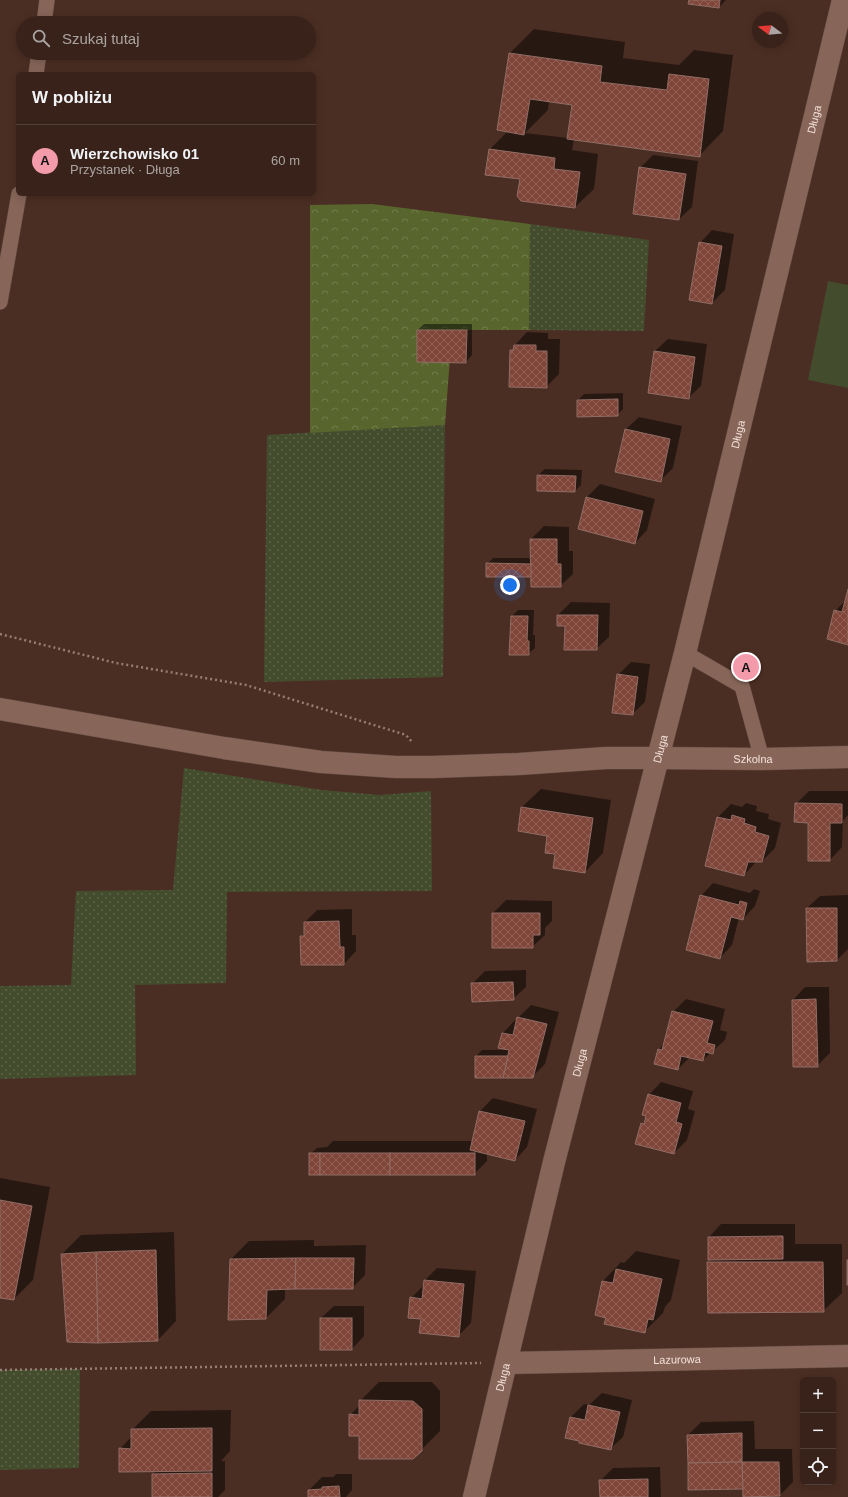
<!DOCTYPE html>
<html lang="pl">
<meta charset="utf-8">
<style>
body{margin:0;font-family:Helvetica,sans-serif;background:#3f2a23;color:#f1f3f6}
.controls{position:absolute;right:12px;bottom:12px;display:grid;overflow:hidden;border-radius:6px;box-shadow:0 2px 10px #0003}
.controls button{width:36px;height:36px;display:grid;place-items:center;padding:0;border:0;border-bottom:1px solid #523f39;background:#38221a;color:#f1f3f6;font:20px sans-serif}
.compass{position:absolute;left:752px;top:12px;width:36px;height:36px;border-radius:50%;background:#38221a;box-shadow:0 2px 10px #0003;rotate:286deg}
.you{position:absolute;left:510px;top:585px;width:14px;height:14px;margin:-10px;border:3px solid #fff;border-radius:50%;background:#1a73e8;box-shadow:0 0 0 6px #1a73e833}
.badge{display:grid;place-items:center;width:26px;height:26px;border-radius:50%;background:#f39aab;color:#111;font-size:13px;font-weight:700}
.pin{position:absolute;translate:-50% -50%;border:2px solid #fff;box-shadow:0 1px 4px #0006}
.list{margin:0;padding:0;list-style:none}
h2{display:flex;justify-content:space-between;align-items:center;height:52px;margin:0;padding:0 16px;font-size:17px}
h2 small{font-size:13px;font-weight:400;color:#aba4a2}
.list li{display:grid;grid-template-columns:26px 1fr auto;gap:12px;align-items:center;box-sizing:border-box;height:72px;padding:0 16px;border-top:1px solid #523f39}
.list b{display:block;font-size:15px;white-space:nowrap}
.list p{margin:0;font-size:13px;white-space:nowrap;color:#aba4a2}
.list em{font-size:13px;font-style:normal;color:#aba4a2}
.icon{flex:none;width:22px;height:22px;fill:none;stroke:currentColor;stroke-width:2;stroke-linecap:round;stroke-linejoin:round}
.map{position:relative;flex:none;width:848px;height:1497px;overflow:hidden}
.search{position:absolute;background:#38221a;box-shadow:0 2px 10px #0003;left:16px;top:16px;width:300px;height:44px;display:flex;align-items:center;gap:10px;box-sizing:border-box;padding:0 14px;border-radius:22px;color:#aba4a2;font-size:15px}
.panel{position:absolute;background:#38221a;box-shadow:0 2px 10px #0003;left:16px;top:72px;width:300px;height:124px;border-radius:6px}
.map>svg:first-child{display:block}
.grass{fill:url(#grass-dots)}
.forest{fill:url(#forest-crowns)}
.garden{fill:#434c2c}
.shadow{fill:#0007;fill-rule:evenodd}
.building{fill:url(#building-cross-hatch);stroke:#906d65}
.lines{fill:none;stroke-linecap:round;stroke-linejoin:round}
.service-casing{stroke:#634a41;stroke-width:16}
.minor-casing{stroke:#634a41;stroke-width:23}
.tertiary-casing{stroke:#634a41;stroke-width:23}
.path{stroke:#967e75;stroke-width:2.5;stroke-dasharray:2 3;stroke-linecap:butt}
.service{stroke:#876659;stroke-width:15}
.minor{stroke:#876659;stroke-width:22}
.tertiary{stroke:#876659;stroke-width:22}
.labels{text-anchor:middle;dominant-baseline:central;stroke-width:3;stroke-linejoin:round;paint-order:stroke}
.street-label{font-size:11px;fill:#f4e1da;stroke:#402419}
</style>
<div class="map">
<svg width="848" height="1497" viewBox="0 0 848 1497">
<defs>
<pattern id="grass-dots" width="8" height="8" patternUnits="userSpaceOnUse"><rect width="8" height="8" fill="#434c2c"/><path d="M2 2h.1M6 6h.1" fill="none" stroke="#5f664a" stroke-width="1.8" stroke-linecap="round"/></pattern>
<pattern id="forest-crowns" width="20" height="18" patternUnits="userSpaceOnUse"><rect width="20" height="18" fill="#58662d"/><path d="M2 6a3 3 0 1 1 6 0M12 15a3 3 0 1 1 6 0" fill="none" stroke="#717c4b"/></pattern>
<pattern id="building-cross-hatch" width="8" height="8" patternUnits="userSpaceOnUse"><rect width="8" height="8" fill="#804539"/><path d="M0 0l8 8M0 8l8-8" fill="none" stroke="#936055"/></pattern>
</defs>
<rect width="100%" height="100%" fill="#4b2e23"/>
<g class="grass">
<path d="M530 224 649 240 644 331 529 330Z"/>
<path d="M445 425 443 677 264 682 267 435Z"/>
<path d="M184 768 322 790 380 795 431 791 432 891 227 892 226 983 135 985 136 1075 0 1079V986L71 985 76 891 173 890Z"/>
<path d="M80 1369 79 1468 0 1470V1370Z"/>
</g>
<path class="forest" d="M372 204 530 224 529 330H452L445 425 310 433V205Z"/>
<path class="garden" d="M828 281 848 285V388L808 380Z"/>
<g class="shadow">
<path d="M690 0H726L719 7Z"/>
<path d="M534 29 625 42 623 58 679 65 694 50 733 55 723 131 699 156 574 139 572 150 598 154 594 189 575 207 521 179 490 149 508 131 510 53ZM549 100 573 104 568 138 525 133 548 110Z"/>
<path d="M653 155 698 161 692 207 679 219 634 213 640 168Z"/>
<path d="M712 230 734 234 725 290 712 303 700 243Z"/>
<path d="M424 324H472V355L466 362 418 330Z"/>
<path d="M527 332 548 333V339H560L559 374 546 387 511 351 515 348V345Z"/>
<path d="M668 339 707 344 701 386 688 398 655 351Z"/>
<path d="M623 393V409L617 415 578 400 584 394Z"/>
<path d="M639 417 682 426 673 468 660 481 626 429Z"/>
<path d="M545 469 582 470 581 485 575 491 538 475Z"/>
<path d="M600 484 655 499 647 530 635 543 580 529 587 497Z"/>
<path d="M544 526 569 527V551H573V574L560 586 532 576 487 564 493 558H531V539Z"/>
<path d="M848 593V644L835 611 847 599Z"/>
<path d="M571 602 610 603 609 637 596 649 566 625H558V615Z"/>
<path d="M518 610H534L533 635H535V648L528 654 512 616Z"/>
<path d="M631 662 650 664 645 702 632 714 618 675Z"/>
<path d="M541 789 611 800 603 853 585 872 556 853 548 835 522 807Z"/>
<path d="M809 791H848V815L843 821 842 847 830 860 809 822 796 804Z"/>
<path d="M746 803 757 806 756 811 769 814 768 819 781 823 775 848 762 861H757L744 875 706 865 718 817 731 804 742 807Z"/>
<path d="M713 883 750 893 754 889 760 891 755 906 743 919 739 918 732 945 720 958 701 896Z"/>
<path d="M848 895V949L837 960 807 908 820 896Z"/>
<path d="M506 900 552 901V921L545 928V935L532 947H493V913Z"/>
<path d="M352 909V935H356V951L344 964 301 937 305 933V922L317 910Z"/>
<path d="M526 970V987L513 999 472 984 485 971Z"/>
<path d="M805 987H829L830 1053 817 1066 793 1000Z"/>
<path d="M686 999 725 1009 720 1030 727 1032 725 1040 703 1060 690 1057 678 1069 658 1050 665 1043 673 1012Z"/>
<path d="M531 1005 559 1012 545 1064 532 1077 476 1056 482 1050H508L500 1047 503 1033 515 1020 518 1021V1018Z"/>
<path d="M661 1082 693 1091 688 1109 695 1111 687 1140 674 1153 642 1124 646 1120 649 1095Z"/>
<path d="M493 1098 537 1109 527 1147 515 1160 487 1153V1161L474 1174 310 1154 317 1148 327 1147 333 1141H473L480 1111Z"/>
<path d="M0 1178 50 1187 33 1280 14 1299 0 1297Z"/>
<path d="M721 1224H795V1244H842V1293L823 1311 708 1263 712 1259 709 1237Z"/>
<path d="M174 1232 176 1321 158 1340 62 1254 81 1235Z"/>
<path d="M314 1240V1246L366 1245 365 1275 352 1288 285 1289V1299L266 1318 231 1259 249 1241Z"/>
<path d="M636 1251 680 1260 671 1300 665 1307 663 1313 644 1332 607 1317 596 1315 603 1281 621 1262 624 1263Z"/>
<path d="M437 1268 476 1271 471 1323 458 1336 422 1318 411 1298 424 1285 425 1280Z"/>
<path d="M334 1306H364V1336L352 1349 321 1318Z"/>
<path d="M379 1382H432L440 1391V1431L421 1450 360 1435 350 1415 360 1405V1401Z"/>
<path d="M602 1393 632 1400 623 1437 610 1449 566 1437 571 1417 584 1404 589 1405Z"/>
<path d="M231 1410 230 1451 221 1461H225V1490L218 1497H154L153 1474 156 1471 120 1449 132 1436V1430L151 1411Z"/>
<path d="M754 1421 755 1449H792L793 1482 780 1495 744 1488 688 1435 701 1422Z"/>
<path d="M660 1467 661 1497H601L600 1481 613 1468Z"/>
<path d="M336 1474H352V1490L346 1497H308L309 1490 322 1477H333Z"/>
</g>
<g class="building">
<path d="M689 0H720L719 8 688 4Z"/>
<path d="M509 53 602 66 600 82 667 90 669 74 709 79 700 157 567 139 572 105 530 99 524 135 497 130Z"/>
<path d="M489 149 555 158 554 169 580 172 575 208 521 201 517 196 520 179 485 175Z"/>
<path d="M639 167 686 174 679 220 633 214Z"/>
<path d="M699 242 722 246 712 304 689 300Z"/>
<path d="M417 330H467L466 363 417 362Z"/>
<path d="M514 345H536V351H547V388L509 387 510 350H513Z"/>
<path d="M654 351 695 357 689 399 648 393Z"/>
<path d="M618 399V416L577 417V400Z"/>
<path d="M625 429 670 439 661 482 615 472Z"/>
<path d="M537 475 576 476 575 492 537 491Z"/>
<path d="M586 497 643 511 635 544 578 529Z"/>
<path d="M530 539H557V564H561V587H531Z"/>
<path d="M486 563 531 564V577H486Z"/>
<path d="M848 589V645L827 639 834 610 842 612Z"/>
<path d="M557 615H598L597 650H564L565 626H557Z"/>
<path d="M511 616H528L527 641H529V655H509Z"/>
<path d="M617 674 638 677 633 715 612 713Z"/>
<path d="M795 803 842 804V823H830V861H808V823L794 822Z"/>
<path d="M521 807 593 818 585 873 553 868 555 854 545 853 547 836 518 831Z"/>
<path d="M732 815 745 819 744 823 756 827 755 832 769 836 762 862H748L744 876 705 866 717 817 731 820Z"/>
<path d="M700 895 739 905 740 901 747 903 743 920 731 917 720 959 686 950Z"/>
<path d="M806 908H837V961L807 962Z"/>
<path d="M492 913H540V935H533V948H492Z"/>
<path d="M339 921 340 947H344V965H301L300 936H304V922Z"/>
<path d="M513 982 514 1000 472 1002 471 983Z"/>
<path d="M816 999 818 1067H793L792 1000Z"/>
<path d="M672 1011 713 1021 707 1043 715 1045 713 1054 705 1052 703 1061 681 1056 678 1070 654 1064 658 1049 662 1050Z"/>
<path d="M517 1017 547 1024 533 1078H503L509 1050 498 1048 502 1033 513 1035Z"/>
<path d="M475 1056H508L503 1078H475Z"/>
<path d="M648 1094 681 1103 676 1122 682 1124 674 1154 635 1144 641 1123 644 1124 646 1116 642 1115Z"/>
<path d="M479 1111 525 1121 515 1161 470 1150Z"/>
<rect x="309" y="1153" width="11" height="22"/>
<rect x="320" y="1153" width="70" height="22"/>
<rect x="390" y="1153" width="85" height="22"/>
<path d="M0 1200 32 1206 14 1300 0 1298Z"/>
<path d="M783 1236V1259L708 1260V1237Z"/>
<path d="M156 1250 158 1341 98 1343 96 1252Z"/>
<path d="M96 1252 98 1343 67 1342 61 1254Z"/>
<path d="M296 1258 295 1289 267 1290 266 1319 228 1320 230 1259Z"/>
<path d="M296 1258H354L353 1289H295Z"/>
<rect x="847" y="1260" width="1" height="25"/>
<path d="M707 1262H823L824 1312 708 1313Z"/>
<path d="M616 1269 662 1279 653 1320 648 1319 645 1333 604 1324 606 1318 595 1315 602 1281 613 1283Z"/>
<path d="M424 1280 464 1284 459 1337 419 1333 421 1319 408 1318 410 1297 422 1299Z"/>
<rect x="320" y="1318" width="32" height="32"/>
<path d="M359 1400 413 1401 422 1409V1451L413 1459H359V1436H349V1414L359 1415Z"/>
<path d="M588 1405 620 1412 611 1450 579 1443V1441L565 1438 570 1417 585 1420Z"/>
<path d="M212 1428V1471L119 1472V1448L131 1449V1429Z"/>
<path d="M742 1433V1462L688 1463 687 1435Z"/>
<path d="M742 1462H779L780 1496 743 1497Z"/>
<path d="M742 1462 743 1489 688 1490V1463Z"/>
<path d="M212 1473V1497H152V1474Z"/>
<path d="M648 1479V1497H600L599 1480Z"/>
<path d="M339 1486 340 1497H308V1490L322 1489V1487Z"/>
</g>
<g class="lines">
<g class="service-casing">
<g id="service">
<path d="M44 23 47 0"/>
<path d="M36 74 39 53"/>
<path d="M0 302 19 194"/>
<path d="M685 653 742 686 762 759"/>
</g>
</g>
<g class="minor-casing">
<g id="minor">
<path d="M0 709 224 748 321 762 396 767H433L519 764 606 758H658"/>
<path id="s1" d="M506 1363 848 1356"/>
</g>
</g>
<g class="tertiary-casing">
<g id="tertiary">
<path id="s2" d="M658 758 762 759 848 757"/>
<path id="s3" d="M474 1497 554 1162 685 653 843 0"/>
</g>
</g>
<g class="path">
<path d="M0 634 116 663 246 685 406 735 413 743"/>
<path d="M0 1370 481 1363"/>
</g>
<use href="#service" class="service"/>
<use href="#minor" class="minor"/>
<use href="#tertiary" class="tertiary"/>
</g>
<g class="labels">
<g class="street-label">
<text stroke="none"><textPath href="#s3" startOffset="1419">Długa</textPath></text>
<text stroke="none"><textPath href="#s3" startOffset="1095">Długa</textPath></text>
<text stroke="none"><textPath href="#s3" startOffset="771">Długa</textPath></text>
<text stroke="none"><textPath href="#s2" startOffset="95">Szkolna</textPath></text>
<text stroke="none"><textPath href="#s3" startOffset="447">Długa</textPath></text>
<text stroke="none"><textPath href="#s1" startOffset="171">Lazurowa</textPath></text>
<text stroke="none"><textPath href="#s3" startOffset="123">Długa</textPath></text>
</g>
</g>
</svg>
<div class="controls">
<button>+</button>
<button>−</button>
<button><svg class="icon" aria-label="locate" viewBox="0 0 24 24"><circle cx="12" cy="12" r="6"/><path d="M12 2v4M12 18v4M2 12h4M18 12h4"/></svg></button>
</div>
<svg class="compass" viewBox="-18 -18 36 36"><path d="M0-13l5 13h-10z" fill="#e53935"/><path d="M0 13l5-13h-10z" fill="#aba4a2"/></svg>
<div class="you"></div>
<div class="pin badge" style="left:746px;top:667px">A</div>
<div class="search"><svg class="icon" aria-label="search" viewBox="0 0 24 24"><circle cx="10" cy="10" r="6"/><path d="M15 15l6 6"/></svg>Szukaj tutaj</div>
<section class="panel">
<h2>W pobliżu<small></small></h2>
<ul class="list">
<li><span class="badge">A</span><div><b>Wierzchowisko 01</b><p>Przystanek · Długa</p></div><em>60 m</em></li>
</ul>
</section>
</div>
